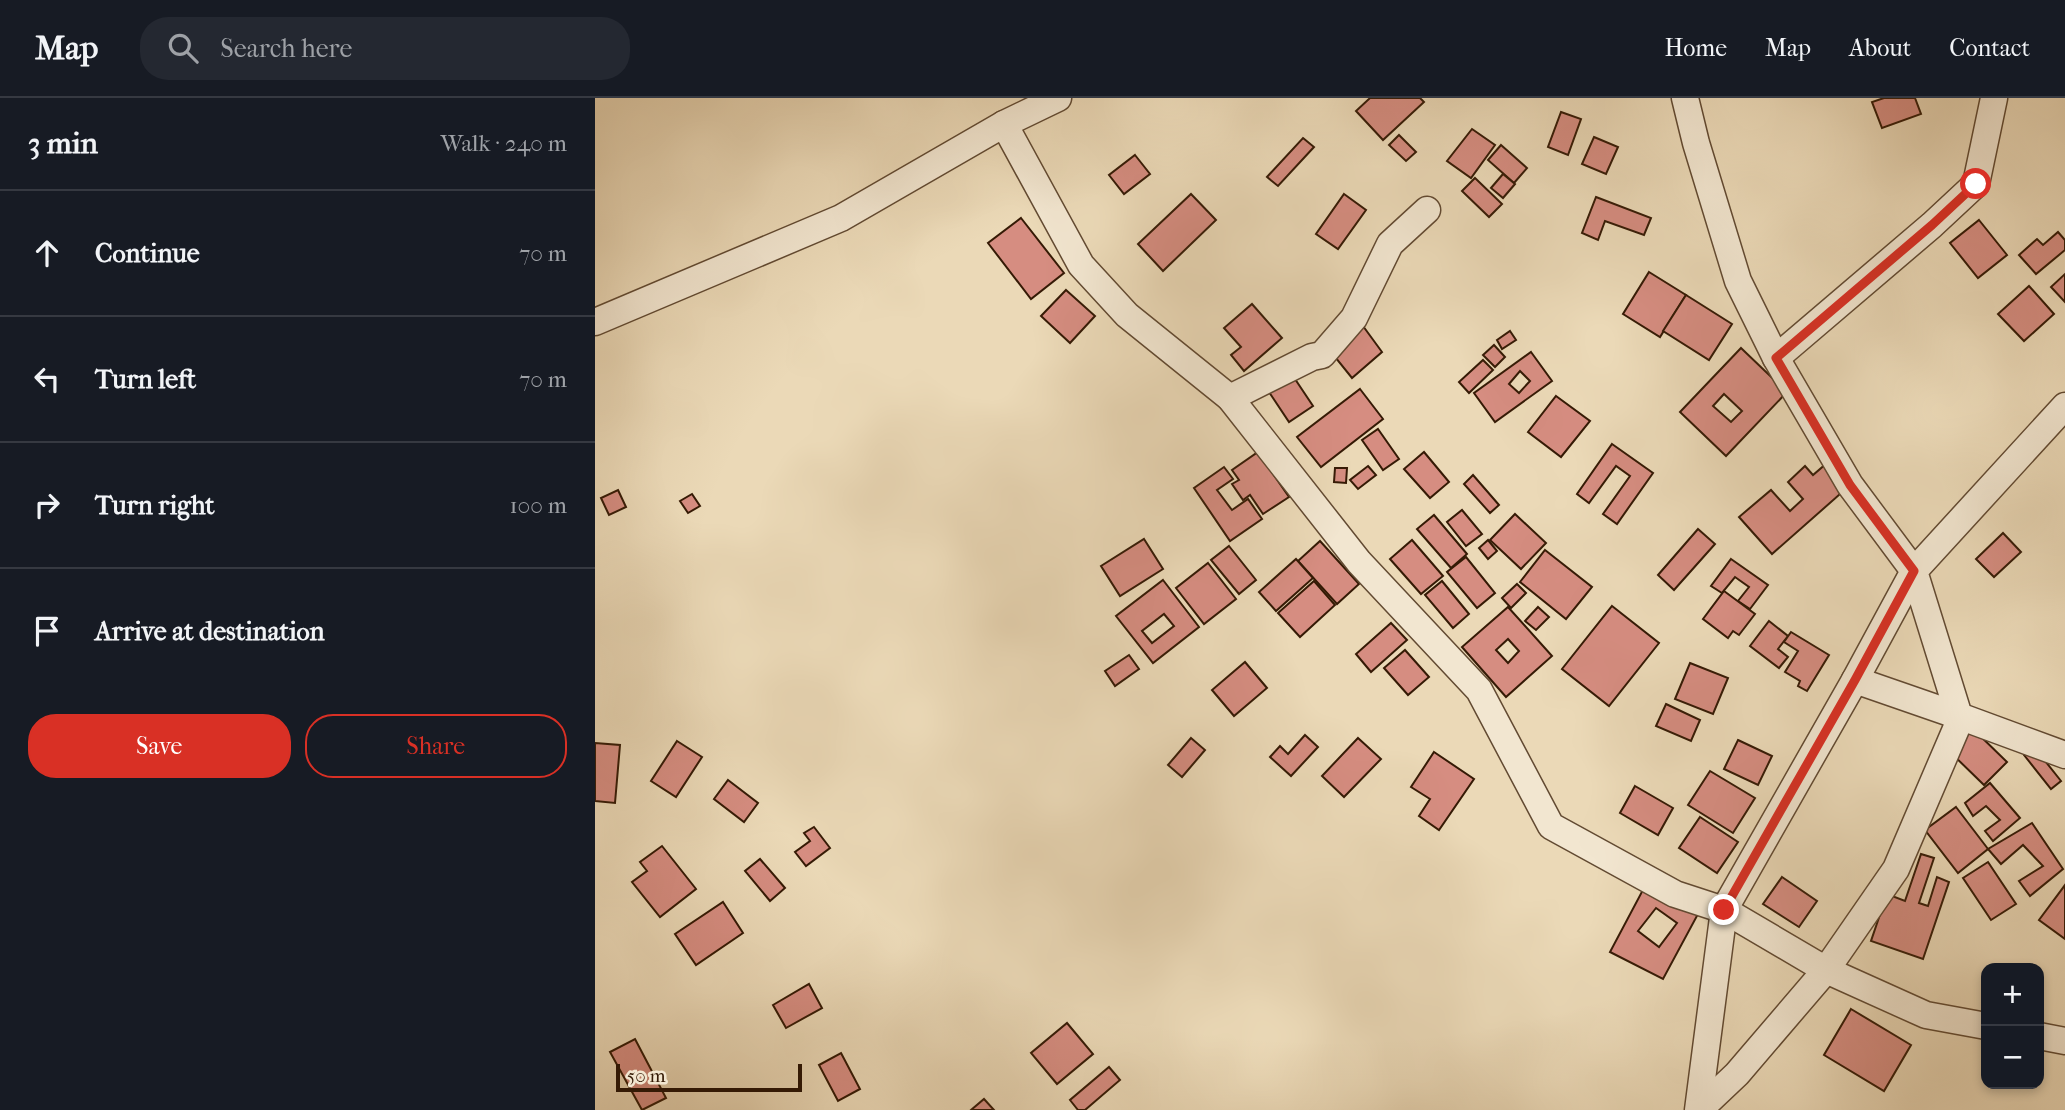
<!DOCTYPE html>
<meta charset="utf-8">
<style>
body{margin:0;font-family:"IM FELL French Canon",serif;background:#242831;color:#f1f3f6}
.controls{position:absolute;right:21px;bottom:21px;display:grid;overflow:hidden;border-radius:14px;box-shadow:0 4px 10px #0003}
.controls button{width:63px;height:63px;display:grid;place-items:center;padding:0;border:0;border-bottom:2px solid #363941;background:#171b24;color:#f1f3f6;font:35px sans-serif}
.scale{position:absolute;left:21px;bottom:18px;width:186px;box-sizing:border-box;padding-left:7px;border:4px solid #351a05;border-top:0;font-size:19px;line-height:24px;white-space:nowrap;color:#351a05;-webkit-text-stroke:5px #f2e6d0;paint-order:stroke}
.stop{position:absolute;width:21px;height:21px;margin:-16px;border:5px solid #d93025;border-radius:50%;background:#fff}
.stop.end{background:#d93025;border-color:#fff;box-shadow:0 2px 7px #0008}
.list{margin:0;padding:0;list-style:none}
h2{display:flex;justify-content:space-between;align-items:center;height:91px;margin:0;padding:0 28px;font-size:30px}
h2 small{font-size:23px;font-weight:400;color:#9ea1a6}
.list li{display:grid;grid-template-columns:46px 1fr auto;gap:21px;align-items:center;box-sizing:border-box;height:126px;padding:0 28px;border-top:2px solid #363941}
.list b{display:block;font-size:26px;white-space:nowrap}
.list em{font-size:23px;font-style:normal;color:#9ea1a6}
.actions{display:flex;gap:14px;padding:21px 28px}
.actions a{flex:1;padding:16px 0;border:2px solid #d93025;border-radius:28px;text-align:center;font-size:24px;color:#d93025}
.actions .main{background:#d93025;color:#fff}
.icon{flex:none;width:38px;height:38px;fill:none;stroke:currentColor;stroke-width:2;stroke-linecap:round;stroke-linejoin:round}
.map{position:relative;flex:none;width:1470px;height:1012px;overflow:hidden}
header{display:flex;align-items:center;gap:42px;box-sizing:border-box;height:98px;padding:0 35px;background:#171b24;border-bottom:2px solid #363941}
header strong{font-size:33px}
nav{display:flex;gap:38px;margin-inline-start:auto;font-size:24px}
.search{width:490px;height:63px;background:#242831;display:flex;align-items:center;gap:18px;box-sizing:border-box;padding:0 24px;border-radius:28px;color:#9ea1a6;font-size:26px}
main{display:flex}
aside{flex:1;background:#171b24}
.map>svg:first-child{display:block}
.building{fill:#d68d81;stroke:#351a05;stroke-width:2;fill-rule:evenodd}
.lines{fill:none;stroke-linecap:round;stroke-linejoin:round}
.minor-casing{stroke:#624a32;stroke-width:29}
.minor{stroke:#f2e6d0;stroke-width:26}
.route{stroke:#d93025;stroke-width:9}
</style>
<header>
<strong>Map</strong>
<div class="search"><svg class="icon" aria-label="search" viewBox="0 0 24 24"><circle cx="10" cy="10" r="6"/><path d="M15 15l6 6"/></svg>Search here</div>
<nav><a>Home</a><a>Map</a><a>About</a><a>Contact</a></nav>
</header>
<main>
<aside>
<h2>3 min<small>Walk · 240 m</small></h2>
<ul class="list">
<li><svg class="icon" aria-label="ahead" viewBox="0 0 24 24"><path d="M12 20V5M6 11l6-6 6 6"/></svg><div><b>Continue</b></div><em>70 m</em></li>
<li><svg class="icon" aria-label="left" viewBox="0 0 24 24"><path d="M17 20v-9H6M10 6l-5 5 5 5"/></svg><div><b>Turn left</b></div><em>70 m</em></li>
<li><svg class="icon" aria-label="right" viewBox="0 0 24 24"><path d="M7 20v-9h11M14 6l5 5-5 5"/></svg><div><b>Turn right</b></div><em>100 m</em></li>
<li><svg class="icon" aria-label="arrive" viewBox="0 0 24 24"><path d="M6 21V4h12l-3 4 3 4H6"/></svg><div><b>Arrive at destination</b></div></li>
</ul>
<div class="actions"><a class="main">Save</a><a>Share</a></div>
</aside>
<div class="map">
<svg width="1470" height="1012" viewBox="0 0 1470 1012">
<rect width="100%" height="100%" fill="#ebd9b7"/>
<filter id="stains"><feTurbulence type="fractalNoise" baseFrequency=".00286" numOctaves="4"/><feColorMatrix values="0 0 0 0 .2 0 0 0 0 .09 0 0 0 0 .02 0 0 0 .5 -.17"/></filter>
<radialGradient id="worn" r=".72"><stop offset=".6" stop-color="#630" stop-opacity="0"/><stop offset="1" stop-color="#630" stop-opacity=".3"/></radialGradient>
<g class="building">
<path d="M775 0H825L829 4 788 42 761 13Z"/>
<path d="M1289 0H1320L1326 16 1287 30 1277 4Z"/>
<path d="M966 14 986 21 973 57 953 49Z"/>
<path d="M877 31 900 47 876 80 852 63Z"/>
<path d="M804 37 821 54 811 63 794 47Z"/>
<path d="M999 39 1023 49 1011 76 987 66Z"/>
<path d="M708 40 719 49 683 88 672 79Z"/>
<path d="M906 47 932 70 919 85 893 62Z"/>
<path d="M540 57 555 76 529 96 514 77Z"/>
<path d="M908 76 920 86 908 100 896 90Z"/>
<path d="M880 80 907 106 894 119 867 93Z"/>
<path d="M596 96 621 122 568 173 543 146Z"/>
<path d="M749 96 771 112 743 151 721 136Z"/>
<path d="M1001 99 1056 120 1049 137 1010 123 1003 142 987 135Z"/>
<path d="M426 120 469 175 436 201 393 145Z"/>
<path d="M1384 122 1412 157 1383 180 1355 145Z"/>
<path d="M1463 134 1470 142V152L1441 176 1424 157 1442 141 1448 147Z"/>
<path d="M1054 174 1091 197 1065 239 1028 216Z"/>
<path d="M1470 176V204L1456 189Z"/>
<path d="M1434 188 1459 216 1429 243 1403 216Z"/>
<path d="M471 192 500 218 475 245 446 218Z"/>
<path d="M1091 197 1137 226 1114 262 1068 233Z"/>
<path d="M657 206 687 240 649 273 636 257 646 249 629 230Z"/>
<path d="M768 228 787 254 757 280 736 254Z"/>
<path d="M915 233 921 242 907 251 902 242Z"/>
<path d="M899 247 910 259 900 269 888 257Z"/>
<path d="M1146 250 1192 294 1131 358 1085 314ZM1129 296 1147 313 1136 324 1118 308Z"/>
<path d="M936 254 957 283 900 324 879 295ZM925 273 935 283 924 295 914 286Z"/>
<path d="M888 262 898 272 874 295 864 284Z"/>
<path d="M698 278 718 308 694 324 674 294Z"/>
<path d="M765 291 788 321 726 369 702 339Z"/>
<path d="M961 298 995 323 966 359 933 334Z"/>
<path d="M783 331 804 361 788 372 767 342Z"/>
<path d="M1017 346 1058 375 1022 426 1008 416 1035 378 1021 368 994 405 982 396Z"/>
<path d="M663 354 694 399 668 416 655 397 648 402 637 386 644 382 637 372Z"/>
<path d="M829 354 854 384 835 400 809 371Z"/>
<path d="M1232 365 1253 389 1177 456 1144 419 1176 392 1195 413 1208 401 1193 384 1210 368 1218 377Z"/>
<path d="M773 368 781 377 763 391 755 382Z"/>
<path d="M629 369 638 381 622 392 637 412 653 401 667 421 635 443 599 390Z"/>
<path d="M740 370H752L751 385 739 384Z"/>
<path d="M878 377 904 407 895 415 869 386Z"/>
<path d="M23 392 31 409 14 417 6 400Z"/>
<path d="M97 396 105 408 93 415 85 403Z"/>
<path d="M867 412 887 436 871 448 852 424Z"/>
<path d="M920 416 951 445 926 471 895 442Z"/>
<path d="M839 417 872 456 856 470 822 431Z"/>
<path d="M1103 431 1120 446 1079 492 1063 477Z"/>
<path d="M1408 435 1426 454 1399 479 1381 461Z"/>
<path d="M549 441 568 471 525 498 506 468Z"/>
<path d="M817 442 848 478 826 496 795 461Z"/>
<path d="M893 442 902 453 893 461 884 450Z"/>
<path d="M725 443 764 486 742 506 703 463Z"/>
<path d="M634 448 661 482 644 496 616 462Z"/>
<path d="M950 452 997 489 971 521 925 484Z"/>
<path d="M871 459 900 495 882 510 852 474Z"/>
<path d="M701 461 718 480 681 513 664 494Z"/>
<path d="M1136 461 1173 487 1155 511 1143 503 1154 489 1140 479 1127 495 1116 488Z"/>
<path d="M613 465 641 501 609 526 581 490Z"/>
<path d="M568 482 604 529 558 565 521 518ZM569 516 579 528 557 545 547 533Z"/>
<path d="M719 483 740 507 705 539 683 515Z"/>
<path d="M847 483 874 516 858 530 830 497Z"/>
<path d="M922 486 931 495 916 510 907 500Z"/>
<path d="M1129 493 1160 516 1144 537 1138 533 1133 540 1108 521Z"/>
<path d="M1017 508 1064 545 1014 608 967 571Z"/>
<path d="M913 509 957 558 911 599 867 549ZM913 541 924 553 913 565 901 552Z"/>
<path d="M943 509 954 519 941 532 930 523Z"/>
<path d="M1174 523 1193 538 1183 551 1193 559 1184 570 1155 548Z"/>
<path d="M796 525 812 542 776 574 761 556Z"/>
<path d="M1196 534 1234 557 1212 593 1203 588 1205 583 1190 574 1203 553 1189 544Z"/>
<path d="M810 552 834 579 813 597 789 570Z"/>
<path d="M534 557 544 571 520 588 510 573Z"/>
<path d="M650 564 672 590 639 618 617 592Z"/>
<path d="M1095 565 1133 580 1118 616 1080 601Z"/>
<path d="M1071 606 1105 622 1096 643 1061 628Z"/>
<path d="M1376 629 1412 664 1389 687 1353 652Z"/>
<path d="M710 637 723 649 696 678 675 659 685 648 693 656Z"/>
<path d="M596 640 610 652 587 679 573 667Z"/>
<path d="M763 640 786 661 749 699 727 678Z"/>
<path d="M1143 642 1177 658 1163 687 1129 671Z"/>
<path d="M82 643 107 659 81 699 56 683Z"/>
<path d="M0 645 25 647 20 705 0 703Z"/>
<path d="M1439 649 1466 683 1456 691 1429 657Z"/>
<path d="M839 654 879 681 844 732 824 718 835 701 816 689Z"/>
<path d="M1115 673 1160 700 1138 735 1093 707Z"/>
<path d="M133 682 163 705 149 724 119 701Z"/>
<path d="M1395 685 1425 720 1398 743 1390 733 1405 722 1391 708 1378 718 1370 705Z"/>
<path d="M1040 688 1078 710 1063 737 1025 715Z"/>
<path d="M1361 709 1393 751 1363 775 1330 732Z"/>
<path d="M1105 719 1143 744 1122 775 1084 750Z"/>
<path d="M1437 725 1468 771 1435 798 1424 783 1448 768 1428 747 1406 766 1393 751Z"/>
<path d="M219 729 235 750 211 768 200 754 215 743 209 735Z"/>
<path d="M67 748 101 791 65 819 37 784 52 773 45 764Z"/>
<path d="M1326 756 1339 760 1324 805 1333 808 1342 779 1354 784 1328 861 1276 843 1292 796 1310 803Z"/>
<path d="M165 761 190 790 175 803 150 773Z"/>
<path d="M1393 764 1421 806 1396 822 1368 780Z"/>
<path d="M1187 779 1222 803 1204 829 1168 806Z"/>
<path d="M1470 787V841L1444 822Z"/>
<path d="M1050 788 1103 816 1068 881 1015 854ZM1061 810 1082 825 1064 849 1043 833Z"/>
<path d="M128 804 148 835 101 867 80 836Z"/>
<path d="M214 886 227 910 191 930 178 907Z"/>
<path d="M1256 911 1316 947 1289 993 1229 957Z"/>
<path d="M472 925 498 956 462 986 436 955Z"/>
<path d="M40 941 71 1000 47 1012 15 954Z"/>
<path d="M246 955 265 991 243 1003 224 967Z"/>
<path d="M514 969 525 982 490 1012H483L475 1002Z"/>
<path d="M389 1001 399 1012H376Z"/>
</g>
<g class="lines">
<g class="minor-casing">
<g id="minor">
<path d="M1090 0 1101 45 1143 183 1181 260 1255 387 1319 473 1260 582 1129 812 1103 1012"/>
<path d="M409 26 486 167 532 217 635 300 764 464 884 592 956 728 1080 796 1129 812 1231 872 1331 917 1391 928"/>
<path d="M0 224 246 120 409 26 463 0"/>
<path d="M1181 260 1337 127 1381 86 1399 0"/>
<path d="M635 300 717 259 727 257 759 220 795 146 832 112"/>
<path d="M1470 308 1319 473 1364 618 1470 657"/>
<path d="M1444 938 1470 943"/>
<path d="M1104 1012 1142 976 1231 872 1301 771 1361 631 1364 618 1260 582"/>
</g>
</g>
<use href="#minor" class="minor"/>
</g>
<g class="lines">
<path class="route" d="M1129 812 1260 582 1319 473 1255 387 1181 260 1337 127 1381 86"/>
</g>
<rect width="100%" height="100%" filter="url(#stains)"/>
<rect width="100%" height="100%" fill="url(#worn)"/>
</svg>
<div class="controls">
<button>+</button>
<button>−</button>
</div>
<div class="scale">50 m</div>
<div class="stop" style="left:1381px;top:86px"></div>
<div class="stop end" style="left:1129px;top:812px"></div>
</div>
</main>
